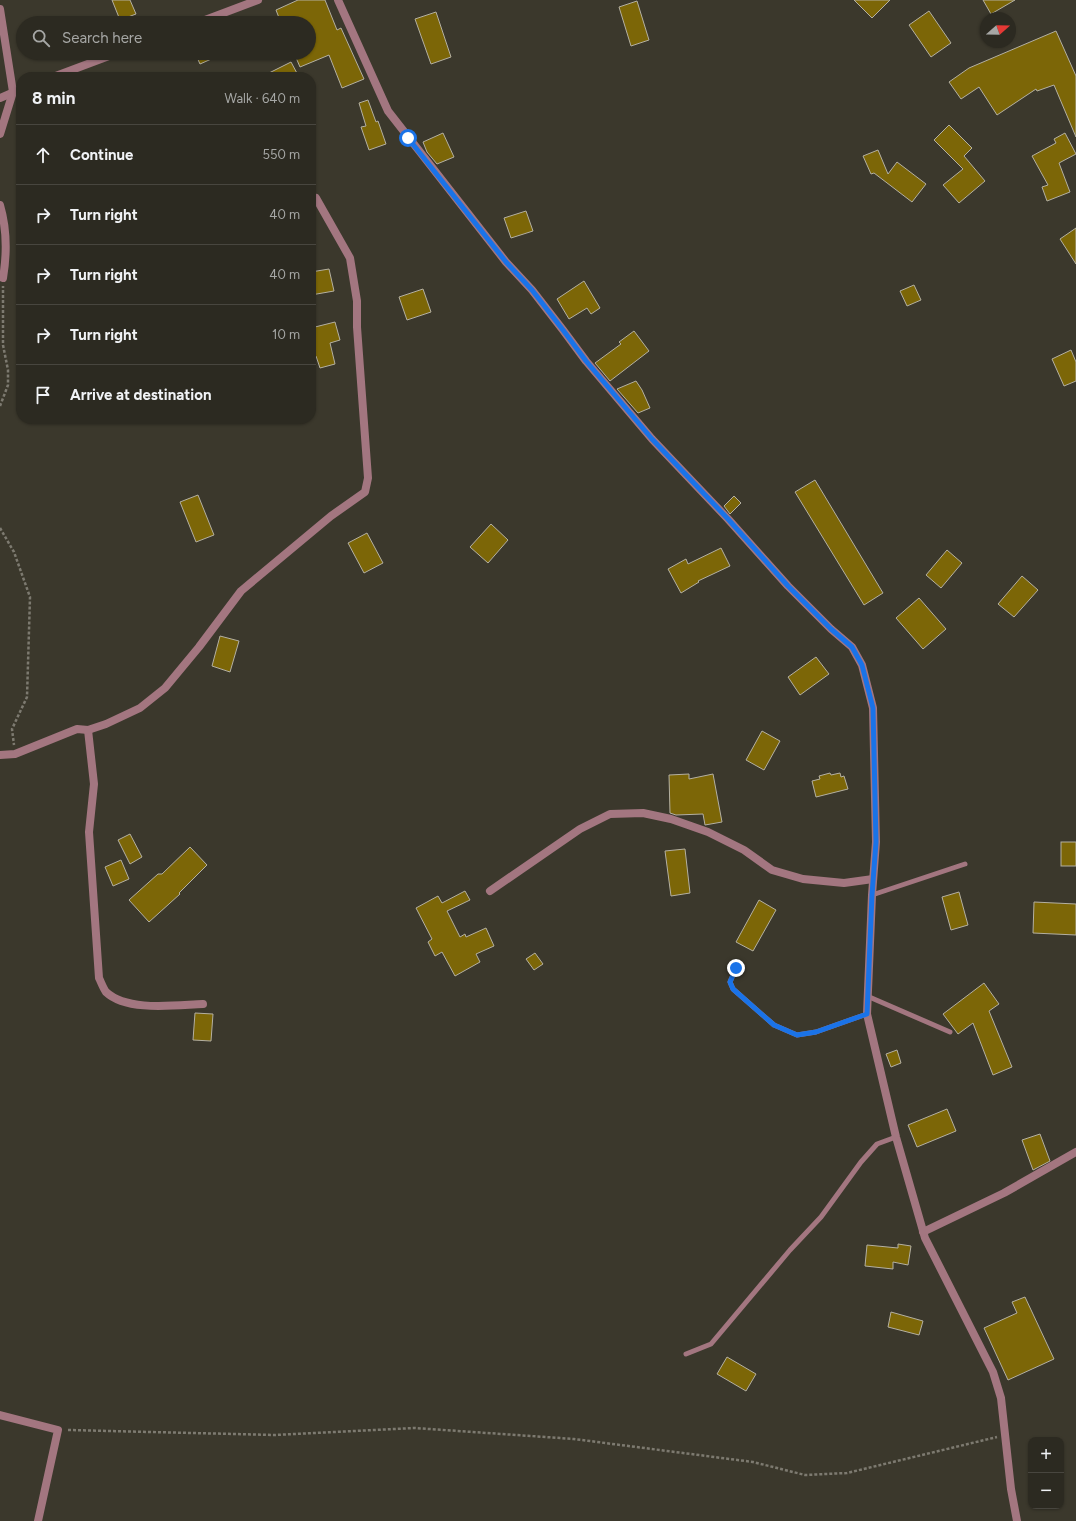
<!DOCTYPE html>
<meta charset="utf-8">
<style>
body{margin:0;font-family:Figtree,sans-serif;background:#34322a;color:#f1f3f6}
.controls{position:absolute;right:12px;bottom:12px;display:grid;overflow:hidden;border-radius:8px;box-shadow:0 1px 3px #0004}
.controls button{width:36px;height:36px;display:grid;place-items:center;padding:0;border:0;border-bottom:1px solid #48463f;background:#2c2a21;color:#f1f3f6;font:20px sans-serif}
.compass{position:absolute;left:980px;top:12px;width:36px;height:36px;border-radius:50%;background:#2c2a21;box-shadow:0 1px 3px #0004;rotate:70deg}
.stop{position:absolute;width:12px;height:12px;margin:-9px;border:3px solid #1a73e8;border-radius:50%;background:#fff}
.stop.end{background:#1a73e8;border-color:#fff;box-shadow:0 1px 4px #0008}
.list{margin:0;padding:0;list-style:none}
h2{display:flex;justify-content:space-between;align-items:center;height:52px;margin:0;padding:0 16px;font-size:17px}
h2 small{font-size:13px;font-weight:400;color:#a6a7a5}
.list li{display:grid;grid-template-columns:26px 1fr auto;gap:12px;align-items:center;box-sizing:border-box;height:60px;padding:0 16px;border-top:1px solid #48463f}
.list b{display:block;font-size:15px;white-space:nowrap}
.list em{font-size:13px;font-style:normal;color:#a6a7a5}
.icon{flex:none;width:22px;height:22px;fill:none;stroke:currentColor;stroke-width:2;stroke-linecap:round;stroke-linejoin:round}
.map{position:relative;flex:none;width:1076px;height:1521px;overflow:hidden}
.search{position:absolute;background:#2c2a21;box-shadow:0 1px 3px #0004;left:16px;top:16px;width:300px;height:44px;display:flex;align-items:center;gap:10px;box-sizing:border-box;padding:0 14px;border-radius:22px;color:#a6a7a5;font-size:15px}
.panel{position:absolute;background:#2c2a21;box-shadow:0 1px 3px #0004;left:16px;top:72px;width:300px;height:352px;border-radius:16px}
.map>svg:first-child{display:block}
.building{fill:#7c6607;stroke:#b4b0a2}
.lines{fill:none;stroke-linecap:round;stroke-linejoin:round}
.path{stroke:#7d7a70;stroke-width:2.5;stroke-dasharray:3 2;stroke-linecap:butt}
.lane{stroke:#a37680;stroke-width:5}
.street{stroke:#a37680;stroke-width:8}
.route{stroke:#1a73e8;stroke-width:5}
</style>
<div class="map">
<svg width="1076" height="1521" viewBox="0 0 1076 1521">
<rect width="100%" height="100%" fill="#3b382c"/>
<g class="building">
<path d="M112 0H130L136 14 120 20Z"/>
<path d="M298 0H325L337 30 341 28 364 79 342 88 329 55 300 67 294 53H309V23H281L276 10Z"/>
<path d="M854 0H890L872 18Z"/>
<path d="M983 0H1015L991 14Z"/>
<path d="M637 1 649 40 631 46 619 7Z"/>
<path d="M929 11 951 43 931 57 909 25Z"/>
<path d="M436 12 451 57 431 64 415 19Z"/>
<path d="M1056 31 1076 76V137L1054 85 1037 91 1036 89 997 115 979 87 961 99 949 82 969 68Z"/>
<path d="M195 53H225L200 64Z"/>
<path d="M291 62 299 77H261Z"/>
<path d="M368 100 376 122 378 121 386 144 369 150 361 127 366 126 359 103Z"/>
<path d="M949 125 972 148 964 156 985 181 959 203 943 185 963 169 934 140Z"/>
<path d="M443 133 454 157 437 164 427 152 423 142Z"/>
<path d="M1065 133 1076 154 1059 163 1070 192 1047 201 1042 187 1048 185 1032 156 1056 143 1054 139Z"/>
<path d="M878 150 888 174 897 162 926 184 912 202 874 173 871 174 863 156Z"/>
<path d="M526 211 533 231 511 238 504 218Z"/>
<path d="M1076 228V264L1060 239Z"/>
<path d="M329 269 334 291 311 295V272Z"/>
<path d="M584 281 600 308 591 314 587 308 569 319 557 299Z"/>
<path d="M914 285 921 300 907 306 900 291Z"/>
<path d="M423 289 431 312 407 320 399 297Z"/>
<path d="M335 322 340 340 330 343 335 364 320 368 316 356 311 357V328Z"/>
<path d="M634 331 649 351 610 381 595 363 621 344 619 342Z"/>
<path d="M1071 350 1076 362V381L1064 386 1052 359Z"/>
<path d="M636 381 642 390 650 408 638 413 617 389Z"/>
<path d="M815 480 883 593 864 605 795 492Z"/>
<path d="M198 495 214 535 196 542 180 502Z"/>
<path d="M734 496 741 503 730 514 724 506Z"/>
<path d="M491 524 508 540 488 563 470 547Z"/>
<path d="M367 533 383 563 364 573 348 543Z"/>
<path d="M721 548 730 566 698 581 699 582 681 593 668 569 686 559 688 564Z"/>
<path d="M947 550 962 563 941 588 926 575Z"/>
<path d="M1022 576 1038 590 1014 617 998 604Z"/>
<path d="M919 598 946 629 923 649 896 618Z"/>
<path d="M220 636 239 641 230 672 212 666Z"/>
<path d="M816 657 829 674 800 695 788 677Z"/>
<path d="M762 731 780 741 764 770 746 760Z"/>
<path d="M830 773 831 775 840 773 841 777 844 776 848 789 816 797 812 781 820 779 819 776Z"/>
<path d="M689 774V779L713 774 722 822 705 825 703 814 676 815 670 813 669 775Z"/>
<path d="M130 834 142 857 130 864 118 840Z"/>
<rect x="1061" y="842" width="15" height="24"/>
<path d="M190 847 207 865 179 893 180 894 149 922 129 900 158 874H162Z"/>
<path d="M685 849 690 893 671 896 665 851Z"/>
<path d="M121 860 129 879 113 886 105 867Z"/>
<path d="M465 891 470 900 447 911 460 937 465 934 466 937 486 928 494 946 476 954 480 962 455 976 442 952 435 956 428 942 432 939 416 908 438 896 442 903Z"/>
<path d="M959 892 968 925 951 930 942 897Z"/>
<path d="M759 900 776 910 753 951 736 942Z"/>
<path d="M1034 902 1076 904V935L1033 933Z"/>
<path d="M535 953 543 964 534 970 526 959Z"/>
<path d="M984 983 999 1004 989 1011 1012 1067 993 1075 973 1023 958 1034 943 1014Z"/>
<path d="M195 1013 213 1014 211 1041 193 1040Z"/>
<path d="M897 1050 901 1063 891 1067 886 1054Z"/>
<path d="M947 1109 956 1131 917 1147 908 1125Z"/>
<path d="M1040 1134 1050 1161 1033 1170 1022 1140Z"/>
<path d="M898 1244 911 1246 908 1265 893 1262V1269L865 1266 867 1245 898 1248Z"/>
<path d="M1025 1297 1054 1359 1008 1380 984 1328 1017 1313 1012 1302Z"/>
<path d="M891 1312 923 1321 919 1335 888 1327Z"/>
<path d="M727 1357 756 1374 746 1391 717 1374Z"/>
</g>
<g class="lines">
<g class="path">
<path d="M0 406 8 385V370L3 345V286"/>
<path d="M0 528 14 552 30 597 27 697 12 729 14 745"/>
<path d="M68 1430 275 1435 415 1428 574 1439 753 1462 805 1475 847 1473 997 1437"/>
</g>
<g class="lane">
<path d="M872 895 965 864"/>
<path d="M736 968 730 982 733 989 774 1025 797 1035 816 1032 867 1014"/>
<path d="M867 996 950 1032"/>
<path d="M686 1354 711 1344 790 1250 821 1217 861 1162 877 1144 896 1137"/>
</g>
<g class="street">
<path d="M338 0 388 111 506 262 532 290 563 330 586 361 652 439 728 519 788 586 831 629 852 647 862 665 873 708 876 842 872 895 867 1014 896 1137 925 1238 993 1372 1001 1398 1011 1489 1017 1521"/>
<path d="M0 9 13 92 0 134"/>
<path d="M197 23 258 0"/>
<path d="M53 77 117 53"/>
<path d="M0 98 21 89"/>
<path d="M0 205C7 229 7 254 3 278"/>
<path d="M88 730 94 784 89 832 99 978C101 982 103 988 106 992 127 1012 176 1005 203 1004"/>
<path d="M0 755 15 754 77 729 88 730 106 724 140 708 165 688 199 647 241 591 331 516 365 492 368 478 357 327V301L350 258 316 198"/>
<path d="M490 891 580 829 610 814 643 813 671 819 708 832 744 850 772 870 803 879 844 883 873 879"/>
<path d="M923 1232 1004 1193 1076 1152"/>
<path d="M0 1415 58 1430 38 1521"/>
</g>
</g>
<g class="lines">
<path class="route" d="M408 138 506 262 532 290 563 330 586 361 652 439 728 519 788 586 831 629 852 647 862 665 873 708 876 842 872 895 867 1014 816 1032 797 1035 774 1025 733 989 730 982 736 968"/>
</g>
</svg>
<div class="controls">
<button>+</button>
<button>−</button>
</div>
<svg class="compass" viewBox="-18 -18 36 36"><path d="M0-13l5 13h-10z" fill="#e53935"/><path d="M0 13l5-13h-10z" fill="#a6a7a5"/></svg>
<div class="stop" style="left:408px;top:138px"></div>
<div class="stop end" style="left:736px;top:968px"></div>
<div class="search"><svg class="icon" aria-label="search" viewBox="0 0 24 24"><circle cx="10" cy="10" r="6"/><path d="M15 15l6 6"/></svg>Search here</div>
<section class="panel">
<h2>8 min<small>Walk · 640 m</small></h2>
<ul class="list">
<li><svg class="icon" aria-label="ahead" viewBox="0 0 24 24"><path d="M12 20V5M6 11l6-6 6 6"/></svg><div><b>Continue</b></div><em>550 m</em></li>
<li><svg class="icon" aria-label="right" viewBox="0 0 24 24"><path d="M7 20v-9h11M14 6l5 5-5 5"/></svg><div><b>Turn right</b></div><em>40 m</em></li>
<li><svg class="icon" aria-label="right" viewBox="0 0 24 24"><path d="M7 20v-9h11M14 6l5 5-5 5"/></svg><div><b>Turn right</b></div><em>40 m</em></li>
<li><svg class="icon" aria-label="right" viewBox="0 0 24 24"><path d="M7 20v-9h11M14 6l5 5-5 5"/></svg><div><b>Turn right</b></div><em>10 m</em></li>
<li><svg class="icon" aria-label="arrive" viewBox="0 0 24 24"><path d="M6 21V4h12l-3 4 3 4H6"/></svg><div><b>Arrive at destination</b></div></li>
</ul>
</section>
</div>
